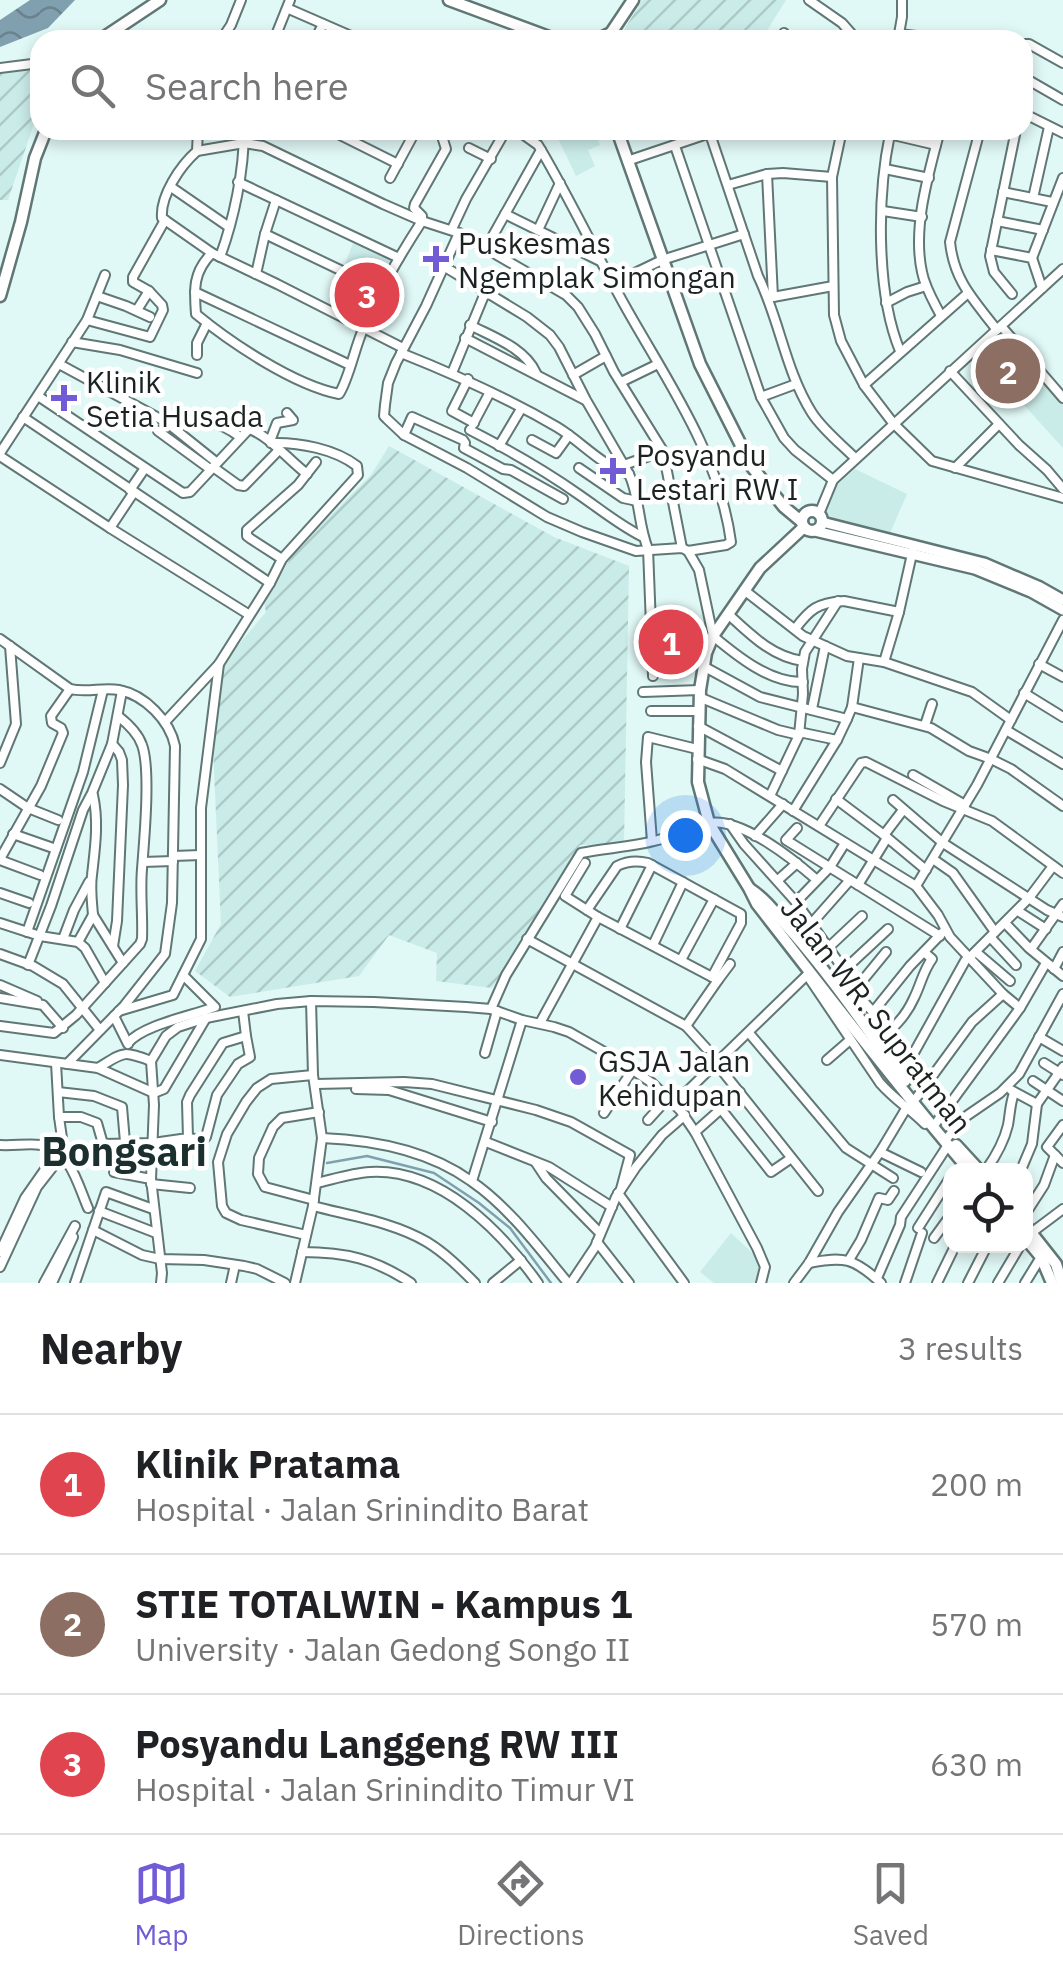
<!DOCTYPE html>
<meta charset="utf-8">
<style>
body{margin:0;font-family:"IBM Plex Sans",sans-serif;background:#f2f2f2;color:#202124}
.controls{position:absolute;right:30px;bottom:30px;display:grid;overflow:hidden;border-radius:20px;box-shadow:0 5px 15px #0003}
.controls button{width:90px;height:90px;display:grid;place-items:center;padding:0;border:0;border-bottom:2px solid #e0e0e0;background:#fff;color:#202124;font:50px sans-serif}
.you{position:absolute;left:685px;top:835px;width:35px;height:35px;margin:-25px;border:8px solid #fff;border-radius:50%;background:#1a73e8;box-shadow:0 0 0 15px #1a73e833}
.badge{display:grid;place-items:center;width:65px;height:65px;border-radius:50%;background:#725cd6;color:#fff;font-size:32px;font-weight:700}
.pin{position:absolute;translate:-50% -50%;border:5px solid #fff;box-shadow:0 2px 10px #0006}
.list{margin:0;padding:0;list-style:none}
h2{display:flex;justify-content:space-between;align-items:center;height:130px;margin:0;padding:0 40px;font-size:42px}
h2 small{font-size:32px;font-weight:400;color:#757577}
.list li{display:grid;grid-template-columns:65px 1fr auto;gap:30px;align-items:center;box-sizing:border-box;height:140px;padding:0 40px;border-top:2px solid #e0e0e0}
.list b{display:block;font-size:38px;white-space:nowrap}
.list p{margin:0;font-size:32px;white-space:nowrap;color:#757577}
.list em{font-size:32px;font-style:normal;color:#757577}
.icon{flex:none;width:55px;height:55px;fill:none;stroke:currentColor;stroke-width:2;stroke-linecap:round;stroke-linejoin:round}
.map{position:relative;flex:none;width:1063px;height:1283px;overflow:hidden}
.search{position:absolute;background:#fff;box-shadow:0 5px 15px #0003;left:30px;right:30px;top:30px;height:110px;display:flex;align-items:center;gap:25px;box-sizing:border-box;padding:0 35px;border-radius:30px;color:#757577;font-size:38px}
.sheet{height:550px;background:#fff}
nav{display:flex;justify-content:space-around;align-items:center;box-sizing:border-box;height:140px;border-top:2px solid #e0e0e0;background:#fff;font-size:28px;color:#757577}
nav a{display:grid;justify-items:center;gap:5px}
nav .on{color:#725cd6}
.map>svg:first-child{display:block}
.built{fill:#caece9}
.industrial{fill:url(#industrial-furrows)}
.water{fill:url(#water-waves)}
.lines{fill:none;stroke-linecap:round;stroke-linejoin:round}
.stream{stroke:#81a0af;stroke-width:2.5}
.minor-casing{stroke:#617775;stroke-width:12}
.tertiary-casing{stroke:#617775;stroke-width:14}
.secondary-casing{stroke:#617775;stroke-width:15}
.minor{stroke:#fff;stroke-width:8}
.tertiary{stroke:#fff;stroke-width:9}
.secondary{stroke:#fff;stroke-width:10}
.poi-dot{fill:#725cd6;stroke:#fff;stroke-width:4}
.labels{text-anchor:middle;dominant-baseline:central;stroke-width:9;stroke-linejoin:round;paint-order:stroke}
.poi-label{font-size:30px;fill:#1a2322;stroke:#fff;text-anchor:start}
.street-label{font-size:30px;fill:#1a2322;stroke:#fff}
.district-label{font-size:40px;font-weight:bold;fill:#1b2f2e;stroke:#fff}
</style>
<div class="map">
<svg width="1063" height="1283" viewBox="0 0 1063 1283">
<defs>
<pattern id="industrial-furrows" width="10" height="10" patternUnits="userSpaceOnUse" patternTransform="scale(2.5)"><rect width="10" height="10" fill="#caece9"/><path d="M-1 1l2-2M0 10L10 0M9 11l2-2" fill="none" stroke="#adcac8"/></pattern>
<pattern id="water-waves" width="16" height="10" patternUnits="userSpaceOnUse" patternTransform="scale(2.5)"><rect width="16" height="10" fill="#81a0af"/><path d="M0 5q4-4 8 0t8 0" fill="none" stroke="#69828e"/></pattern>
</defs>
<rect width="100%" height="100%" fill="#e0f8f6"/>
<g class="built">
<path d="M554 130H594L600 145 588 150 595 166 576 176Z"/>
<path d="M354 240 394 261 379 288 343 270Z"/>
<path d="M1004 339 1063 404V448L1004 383 998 388 976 364Z"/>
<path d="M855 469 907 494 890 533 832 518 824 511 837 485Z"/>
<path d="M731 1233 760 1260 761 1271 757 1283H714L700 1272Z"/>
</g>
<g class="industrial">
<path d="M642 0H786L761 40H618Z"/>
<path d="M40 65V106L8 200H0V72Z"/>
<path d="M389 446 554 537 629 566 624 844 580 845 492 988 436 981 437 953 389 935 359 976 230 997 195 971 221 924 213 748 224 662 266 612 264 603 295 551 371 475Z"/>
</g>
<path class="water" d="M30 0H75L48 28 0 47V20Z"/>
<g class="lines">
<path class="stream" d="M327 1163 367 1156 434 1173 479 1203 510 1228 551 1283"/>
<g class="minor-casing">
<g id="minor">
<path d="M809 0 842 23 857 40"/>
<path d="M289 9 360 40"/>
<path d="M899 34 902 17V0"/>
<path d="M221 40 231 25 241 0"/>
<path d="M274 40 290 0"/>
<path d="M315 40 323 24"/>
<path d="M780 40 784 33"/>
<path d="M882 40 892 39 899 34 951 40"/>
<path d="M1023 44H1029L1063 63"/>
<path d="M0 68 40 63"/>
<path d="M1023 77 1063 100"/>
<path d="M1023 113 1063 133"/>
<path d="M198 130 197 151C180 166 160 196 162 218L212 253 277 284 403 348"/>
<path d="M330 130 398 164"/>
<path d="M842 130 832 177 834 315 841 341 864 385 893 423 932 461 1063 498"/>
<path d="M872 130 936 145"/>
<path d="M940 130C929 173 912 227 922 272 925 288 934 302 941 316"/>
<path d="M980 130 950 242C954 281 974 300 997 330"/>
<path d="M710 134 758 276C780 321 785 370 812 413 823 430 841 444 855 458"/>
<path d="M890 134C877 196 876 293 900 351"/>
<path d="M675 146 761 397 784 438 795 450 833 480"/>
<path d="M469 148 491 159"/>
<path d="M197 151 244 143 263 146 383 204 422 221 459 233 566 295 578 307 595 334 614 372 663 451 682 548"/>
<path d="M627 161 719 130"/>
<path d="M885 169 929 178"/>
<path d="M767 174 773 297"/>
<path d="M390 178 416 130"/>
<path d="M238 182 399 258"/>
<path d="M728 185 767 174 783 173 832 177"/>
<path d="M171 187 229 227"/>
<path d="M1003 192 1052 202"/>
<path d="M1033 198 1049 127"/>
<path d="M883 211 922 217"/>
<path d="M505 214 600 261"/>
<path d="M422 221V216L414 208 415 204 446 149 440 130"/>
<path d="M997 221 1043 230"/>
<path d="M452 229 466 199 506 130"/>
<path d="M538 230 560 183"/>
<path d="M459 233 426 306 396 363 388 383 385 405 384 416 387 419 404 435 467 468 547 517 582 532 636 551 682 548 688 551 726 545 731 542C719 453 667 381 625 306 596 254 571 201 541 150L538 145 517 130"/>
<path d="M265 234 382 290"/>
<path d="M486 248 541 150"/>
<path d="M991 250 1032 258 1042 288"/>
<path d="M212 253C193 272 194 289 196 314 231 343 294 385 339 394 349 379 355 346 364 327 379 290 400 255 422 221"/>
<path d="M220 257C234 219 244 171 244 130"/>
<path d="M1032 258 1063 178"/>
<path d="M445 267 527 317 550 335 559 347 586 400 629 474C640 497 638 525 648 549L653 676"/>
<path d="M256 274 265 234 276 200"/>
<path d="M612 284 662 260 744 234"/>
<path d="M195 292 350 365"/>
<path d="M1012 294 994 272 990 256 1016 130"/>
<path d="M97 296 126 306 150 317"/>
<path d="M773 297 833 286"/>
<path d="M886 303 907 292 926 286"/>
<path d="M137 310 149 291 133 282V277L165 220"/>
<path d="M87 320 150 337 163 310 162 305 149 291"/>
<path d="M470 325C493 337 525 348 536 373"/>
<path d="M1001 326 1063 398"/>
<path d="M465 338 585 400"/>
<path d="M72 342 120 350 197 373"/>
<path d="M401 353C454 374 507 398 557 427 582 442 600 465 629 474"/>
<path d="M197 355V343L207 323"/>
<path d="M59 364 166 422 216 462"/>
<path d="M950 371 1019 445 1047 470 1063 489"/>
<path d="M452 373 485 293"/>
<path d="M573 375 606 356"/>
<path d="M468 379 452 411 474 423"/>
<path d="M621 382 658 364"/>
<path d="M864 385 968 293"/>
<path d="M38 396 183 493 190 492 249 429C268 435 290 461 307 474"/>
<path d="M761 397 796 384"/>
<path d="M23 417 270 583"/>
<path d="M166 422C191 414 220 421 240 437"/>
<path d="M473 424 490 392"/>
<path d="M470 430C507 449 544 470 578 494 600 509 619 525 643 537"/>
<path d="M158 431 210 469"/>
<path d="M404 435 412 417 463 440 465 443 464 448 503 469 511 470 563 499"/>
<path d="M532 440 556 453 569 435"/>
<path d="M270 441 277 423 293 420 287 413"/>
<path d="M499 446 521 409"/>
<path d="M0 453 87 320 105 275"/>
<path d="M0 456 110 528 248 614"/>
<path d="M624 465 663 451"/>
<path d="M213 467 238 485 244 486 278 451"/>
<path d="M579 468 623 498 637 501"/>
<path d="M955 468 999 424"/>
<path d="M130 490 145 468"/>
<path d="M819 514 833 480 1063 269"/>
<path d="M110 528 134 492"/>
<path d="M914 545 899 612 884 662 972 692 1011 720"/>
<path d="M688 551 699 570 713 636C737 656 770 683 803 682"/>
<path d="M282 559 251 539 247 536V530L298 485 316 462"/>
<path d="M744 590 803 636 847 656 884 662"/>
<path d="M728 614C750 634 772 657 803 661"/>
<path d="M795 629C810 609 817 603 844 601L899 612"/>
<path d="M0 639 70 689C87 693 103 687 119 690 145 695 170 721 175 746L172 903 165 954 124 1006 67 1064"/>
<path d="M651 647 706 653"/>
<path d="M1039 664 1063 677"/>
<path d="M703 666 760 697 847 719"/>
<path d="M643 692 700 690"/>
<path d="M1024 693 1063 717"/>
<path d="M699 697 778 730 799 735"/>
<path d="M852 707 931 728 969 751 991 759 1011 769 1063 806"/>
<path d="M812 709 825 646"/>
<path d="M651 711H698"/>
<path d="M165 722 219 664 270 583 282 559 358 475 357 466C335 449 299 442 271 443"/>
<path d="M925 725 932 704"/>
<path d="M698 726 782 771"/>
<path d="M1006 730 1063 764"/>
<path d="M799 732 837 740"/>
<path d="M112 744 119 752 122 760 123 785 117 921 113 946"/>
<path d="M697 759 725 769 916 886 938 915 950 937 1003 994 1020 1008"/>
<path d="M0 763 16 724 10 646"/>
<path d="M913 775 965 805"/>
<path d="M0 789 28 808 58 820"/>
<path d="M770 796 799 735 803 694 802 669 805 652 838 601"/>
<path d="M836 799 884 835 926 870"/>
<path d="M893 800 943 843 1047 910 1063 917"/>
<path d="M793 811 837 740 847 719 852 707 859 658"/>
<path d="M730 824 744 844 796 902 844 970 854 991 873 1012 908 1064"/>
<path d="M819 826 861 763 866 762 943 801 992 821 1063 873"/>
<path d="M797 828 786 840 940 936"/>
<path d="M13 834 56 849"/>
<path d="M884 835 903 810"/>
<path d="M755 836 783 804"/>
<path d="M652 841 646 762 648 737 697 749"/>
<path d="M173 856 201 855"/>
<path d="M0 859 41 786 63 733 61 728 52 723 51 716 70 689"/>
<path d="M933 859 953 873 995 932"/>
<path d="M0 860 40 875"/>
<path d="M143 862 173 861"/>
<path d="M585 863 565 896 598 917 712 977"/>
<path d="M778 880 797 863"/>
<path d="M858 885 887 838"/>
<path d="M916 886 977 785 1063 620"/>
<path d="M0 893 29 903"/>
<path d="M796 902 830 867 845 843"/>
<path d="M587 910 617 866C627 861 636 860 648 863L741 914V923L712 977 718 980 686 1026"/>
<path d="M1018 911 1046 929"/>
<path d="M93 915C92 902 90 888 92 875 95 848 99 822 93 795"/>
<path d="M93 915 123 963"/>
<path d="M0 923 40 936 78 942 85 948 105 983"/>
<path d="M812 923 850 880"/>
<path d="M1005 923 1029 948 1063 976"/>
<path d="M620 929 652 865"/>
<path d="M27 932 83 772 103 690"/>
<path d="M991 938 1016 965"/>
<path d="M63 939 74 910 89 882"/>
<path d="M527 939 686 1026 706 1048"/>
<path d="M78 942 93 915"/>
<path d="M653 945 683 882"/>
<path d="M828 948 862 916"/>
<path d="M1031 949 1063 904"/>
<path d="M976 952 1010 981"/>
<path d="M0 954 33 966 63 984 100 1030"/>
<path d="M969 958 1029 898 1053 866"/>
<path d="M681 960 714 899"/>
<path d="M28 965 51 906 83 810 92 793 112 744 122 691"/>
<path d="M1054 969 1063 952"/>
<path d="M844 970 888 929"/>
<path d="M807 975 880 1083C894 1099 910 1109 925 1124"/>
<path d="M718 980 730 964"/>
<path d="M0 985 37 1001"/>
<path d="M854 991 886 952"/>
<path d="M0 998 43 1005 63 1028"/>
<path d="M491 1009 506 975 581 853C606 848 633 847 658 840 675 836 692 826 709 823 741 817 794 860 817 880"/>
<path d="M119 1011 173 995 201 939V808L219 664"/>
<path d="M873 1012 910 966 943 932"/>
<path d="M114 1016 128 1044"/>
<path d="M540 1023 598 917"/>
<path d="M0 1026 54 1033 76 1015 140 944 142 939C143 916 140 892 142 869 144 842 151 769 142 745 138 733 127 723 118 716"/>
<path d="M749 1033 846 1148 893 1178"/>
<path d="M1039 1037 1063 1051"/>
<path d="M874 1042C891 1032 906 1016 914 998 921 984 923 971 932 959L924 952"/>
<path d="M128 1043C143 1025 191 1016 215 1007L183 975"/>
<path d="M485 1053 497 1011"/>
<path d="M0 1055 98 1068 154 1093 164 1089 206 1018"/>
<path d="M827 1060 850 1040"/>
<path d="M151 1061 166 1036 178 1027 206 1018 277 1004 311 1001 374 1002 466 1007 491 1009 522 1020 554 1027 569 1032 615 1058 652 1083 680 1110 695 1132 757 1248 765 1267 761 1283"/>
<path d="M151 1061 154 1105 151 1179 162 1273 161 1283"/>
<path d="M716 1063 818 1191"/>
<path d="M1044 1063 1063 1075"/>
<path d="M98 1068C124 1052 122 1050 151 1061"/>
<path d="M901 1076 965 961"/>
<path d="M1033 1081 1063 1101"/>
<path d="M316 1084 404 1082 432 1084 536 1110 571 1122 630 1155 621 1189"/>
<path d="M356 1089 389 1090 492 1122"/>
<path d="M1011 1090 1037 1104"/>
<path d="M58 1092 94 1096 122 1107 125 1142"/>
<path d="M917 1097 972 1022 1003 994"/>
<path d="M674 1104 807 975"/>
<path d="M721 1109 771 1172 790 1159"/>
<path d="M604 1113 632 1071"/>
<path d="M59 1117H81L97 1123 103 1144 153 1143 188 1138 187 1102 190 1095 223 1043 246 1036 243 1011"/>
<path d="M648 1120 668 1098"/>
<path d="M936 1123 1020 1008 1046 963"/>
<path d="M1063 1125 1047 1147 1063 1163"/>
<path d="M695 1132 740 1092"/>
<path d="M948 1137 965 1117 1000 1093 1019 1074 1063 994"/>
<path d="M188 1138 202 1140 206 1137 217 1095 238 1064 250 1057 246 1036"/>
<path d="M322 1138C374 1140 428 1150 471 1181 509 1207 539 1248 568 1283"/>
<path d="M486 1142 549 1167 612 1207"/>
<path d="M0 1145C14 1146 28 1143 41 1145 70 1149 78 1185 88 1208"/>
<path d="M880 1152 921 1172"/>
<path d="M536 1163 546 1178 600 1233"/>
<path d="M986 1170C996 1156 1004 1142 1008 1125 1010 1114 1010 1104 1014 1093"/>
<path d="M1021 1170 1032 1144 1037 1104 1063 1067"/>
<path d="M114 1172 151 1179"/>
<path d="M472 1181 522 1020"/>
<path d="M317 1183C334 1179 352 1173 370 1172 440 1168 501 1231 538 1283"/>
<path d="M151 1184 190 1188"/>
<path d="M618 1193 684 1283"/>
<path d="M314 1200 265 1187 258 1174 259 1158 273 1127 282 1118 319 1112"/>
<path d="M313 1206C351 1216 393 1222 427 1242 445 1253 460 1268 475 1283"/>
<path d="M99 1211 156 1233"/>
<path d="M1026 1213 1044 1185 1055 1155"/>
<path d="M918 1228 950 1178"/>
<path d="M93 1230 142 1255 160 1259 204 1260 244 1266 257 1269 285 1283"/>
<path d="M1031 1233 1063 1209"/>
<path d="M306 1235 241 1220 226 1213 222 1206 218 1162 227 1134 246 1102 257 1088 271 1079 313 1075"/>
<path d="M934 1238 950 1216"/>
<path d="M597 1242 629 1283"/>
<path d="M0 1252 25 1198 46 1168"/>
<path d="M302 1252C346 1252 375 1259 411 1283"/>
<path d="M849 1260 861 1240 879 1198 888 1200 894 1191"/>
<path d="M809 1263C844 1256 854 1258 881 1283"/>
<path d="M0 1267 37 1187 62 1155 63 1145 59 1117 56 1063"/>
<path d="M877 1278 900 1225 901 1217 948 1145"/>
<path d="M44 1283 75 1226"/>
<path d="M52 1283 73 1237"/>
<path d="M75 1283 106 1192 153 1209"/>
<path d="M231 1283 235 1265"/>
<path d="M295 1283 313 1206 322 1138 313 1075 311 1001"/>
<path d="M493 1283 521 1260"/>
<path d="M571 1283 595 1247 616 1197 636 1167 662 1135 685 1115"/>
<path d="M794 1283 809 1263 838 1212 880 1152 907 1107"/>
<path d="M905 1283 922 1233"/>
<path d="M937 1283 955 1246"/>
<path d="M968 1283 987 1246"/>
<path d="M998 1283 1020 1246"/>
<path d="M1025 1283 1041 1257"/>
</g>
</g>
<g class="tertiary-casing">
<g id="tertiary">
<path d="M822 522 984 563 1040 587 1063 600"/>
<path d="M815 531 975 569 1031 592 1063 610"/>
</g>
</g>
<g class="secondary-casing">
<g id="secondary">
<path d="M449 0 549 37 565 40"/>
<path d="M100 40 160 0"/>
<path d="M597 40 611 33 633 0"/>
<path d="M617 130 700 364 752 467 784 507 802 522"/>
<path d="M0 296 21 222 35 158 46 130"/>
<circle cx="812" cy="521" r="10"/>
<path d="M804 527 760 568 713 636 706 653 700 690 698 782 709 823 749 888 757 904C827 994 896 1084 969 1170"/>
<path d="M750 889C767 900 779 918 793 933 834 980 868 1031 905 1081"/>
<path d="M956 1145 979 1170"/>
<path d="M1026 1226 1056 1264 1062 1283"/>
<path d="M1026 1239 1041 1257 1052 1283"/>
</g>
</g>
<use href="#minor" class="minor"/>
<use href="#tertiary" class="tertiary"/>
<use href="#secondary" class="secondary"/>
</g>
<g class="poi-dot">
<path d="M431 244h10v10h10v10h-10v10h-10v-10h-10v-10h10z"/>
<path d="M59 383h10v10h10v10h-10v10h-10v-10h-10v-10h10z"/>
<path d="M608 456h10v10h10v10h-10v10h-10v-10h-10v-10h10z"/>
<circle cx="578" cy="1077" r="10"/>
</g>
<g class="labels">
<g class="poi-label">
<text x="458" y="242">Puskesmas<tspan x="458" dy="34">Ngemplak Simongan</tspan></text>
<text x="86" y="381">Klinik<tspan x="86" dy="34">Setia Husada</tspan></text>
<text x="636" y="454">Posyandu<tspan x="636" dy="34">Lestari RW I</tspan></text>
<text x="598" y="1060">GSJA Jalan<tspan x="598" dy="34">Kehidupan</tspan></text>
</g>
<g class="street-label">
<text transform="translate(877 1015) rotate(52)">Jalan WR. Supratman</text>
</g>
<g class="district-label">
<text x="124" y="1151">Bongsari</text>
</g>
</g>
</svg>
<div class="controls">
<button><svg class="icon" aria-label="locate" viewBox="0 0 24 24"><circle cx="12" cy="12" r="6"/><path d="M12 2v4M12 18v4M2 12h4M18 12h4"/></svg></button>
</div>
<div class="you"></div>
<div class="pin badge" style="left:671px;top:642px;background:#e0444e">1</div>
<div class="pin badge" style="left:1008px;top:371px;background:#8d6e63">2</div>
<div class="pin badge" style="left:367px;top:295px;background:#e0444e">3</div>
<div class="search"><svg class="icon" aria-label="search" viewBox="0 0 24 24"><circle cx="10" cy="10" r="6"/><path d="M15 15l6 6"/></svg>Search here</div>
</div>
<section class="sheet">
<h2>Nearby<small>3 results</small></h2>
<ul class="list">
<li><span class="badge" style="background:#e0444e">1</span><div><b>Klinik Pratama</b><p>Hospital · Jalan Srinindito Barat</p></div><em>200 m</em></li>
<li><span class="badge" style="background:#8d6e63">2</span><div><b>STIE TOTALWIN - Kampus 1</b><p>University · Jalan Gedong Songo II</p></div><em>570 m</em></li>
<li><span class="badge" style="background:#e0444e">3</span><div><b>Posyandu Langgeng RW III</b><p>Hospital · Jalan Srinindito Timur VI</p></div><em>630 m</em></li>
</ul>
</section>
<nav>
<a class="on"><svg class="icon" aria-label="map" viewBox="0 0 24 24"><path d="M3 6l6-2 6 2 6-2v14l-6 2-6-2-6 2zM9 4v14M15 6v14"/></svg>Map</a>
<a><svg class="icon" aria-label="directions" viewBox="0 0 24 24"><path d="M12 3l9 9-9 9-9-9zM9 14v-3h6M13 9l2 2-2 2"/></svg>Directions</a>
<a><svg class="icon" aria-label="saved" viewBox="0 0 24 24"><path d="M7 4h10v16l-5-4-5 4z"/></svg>Saved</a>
</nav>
